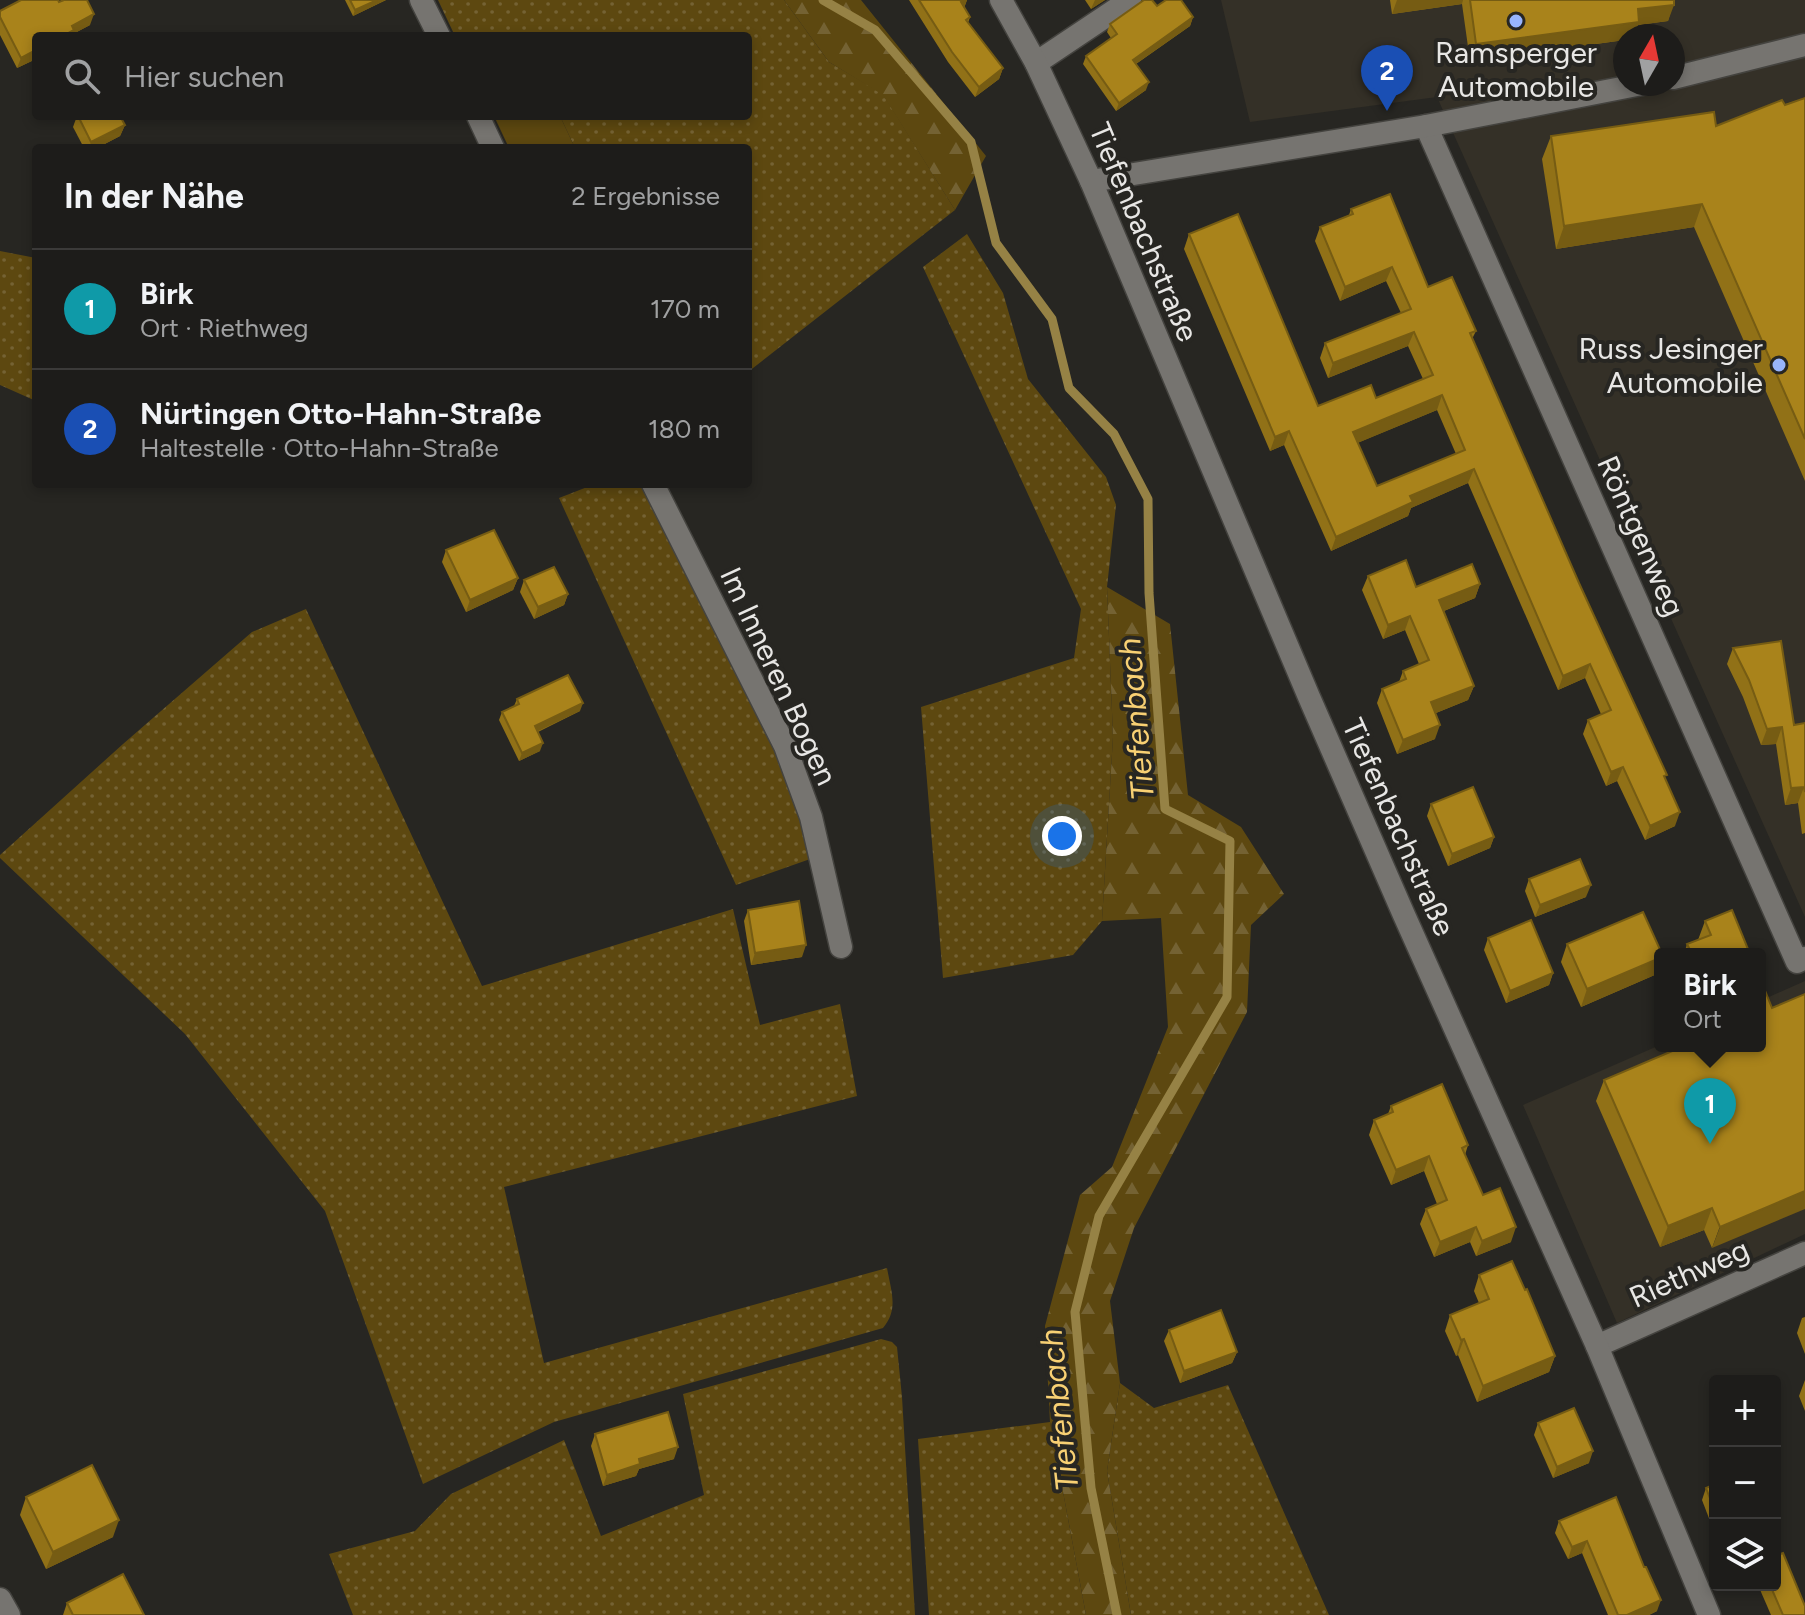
<!DOCTYPE html>
<html lang="de">
<meta charset="utf-8">
<style>
body{margin:0;font-family:Figtree,sans-serif;background:#252523;color:#f1f3f6}
.controls{position:absolute;right:24px;bottom:24px;display:grid;overflow:hidden;border-radius:8px;box-shadow:0 4px 12px #0003}
.controls button{width:72px;height:72px;display:grid;place-items:center;padding:0;border:0;border-bottom:2px solid #3b3a39;background:#1d1c1a;color:#f1f3f6;font:40px sans-serif}
.compass{position:absolute;left:1613px;top:24px;width:72px;height:72px;border-radius:50%;background:#1d1c1a;box-shadow:0 4px 12px #0003;rotate:9deg}
.you{position:absolute;left:1062px;top:836px;width:28px;height:28px;margin:-20px;border:6px solid #fff;border-radius:50%;background:#1a73e8;box-shadow:0 0 0 12px #1a73e833}
.badge{display:grid;place-items:center;width:52px;height:52px;border-radius:50%;background:#0b8043;color:#fff;font-size:26px;font-weight:700}
.pin{position:absolute;translate:-50% -66px;filter:drop-shadow(0 2px 4px #0008)}
.pin::after{content:'';position:absolute;top:42px;width:28px;height:24px;background:inherit;clip-path:polygon(0 0,100% 0,50% 100%)}
.popup{position:absolute;left:1654px;top:948px;width:112px;height:104px;box-sizing:border-box;display:grid;place-content:center;border-radius:8px;background:#1d1c1a;filter:drop-shadow(0 2px 6px #0005);font-size:26px;white-space:nowrap;color:#a0a1a2}
.popup b{font-size:30px;color:#f1f3f6}
.popup::after{content:'';position:absolute;left:50%;top:100%;margin-left:-16px;border:16px solid transparent;border-top-color:#1d1c1a}
.list{margin:0;padding:0;list-style:none}
h2{display:flex;justify-content:space-between;align-items:center;height:104px;margin:0;padding:0 32px;font-size:34px}
h2 small{font-size:26px;font-weight:400;color:#a0a1a2}
.list li{display:grid;grid-template-columns:52px 1fr auto;gap:24px;align-items:center;box-sizing:border-box;height:120px;padding:0 32px;border-top:2px solid #3b3a39}
.list b{display:block;font-size:30px;white-space:nowrap}
.list p{margin:0;font-size:26px;white-space:nowrap;color:#a0a1a2}
.list em{font-size:26px;font-style:normal;color:#a0a1a2}
.icon{flex:none;width:44px;height:44px;fill:none;stroke:currentColor;stroke-width:2;stroke-linecap:round;stroke-linejoin:round}
.map{position:relative;flex:none;width:1805px;height:1615px;overflow:hidden}
.search{position:absolute;background:#1d1c1a;box-shadow:0 4px 12px #0003;left:32px;top:32px;width:720px;height:88px;display:flex;align-items:center;gap:20px;box-sizing:border-box;padding:0 28px;border-radius:8px;color:#a0a1a2;font-size:30px}
.panel{position:absolute;background:#1d1c1a;box-shadow:0 4px 12px #0003;left:32px;top:144px;width:720px;height:344px;border-radius:8px}
.map>svg:first-child{display:block}
.built{fill:#343027;fill-rule:evenodd}
.grass{fill:url(#grass-dots)}
.forest{fill:url(#forest-firs)}
.garden{fill:#5d4810}
.lines{fill:none;stroke-linecap:round;stroke-linejoin:round}
.stream{stroke:#968245;stroke-width:9}
.minor-casing{stroke:#44433f;stroke-width:25}
.tertiary-casing{stroke:#44433f;stroke-width:25}
.minor{stroke:#767470;stroke-width:22}
.tertiary{stroke:#767470;stroke-width:22}
.wall{fill:#917117;fill-rule:evenodd}
.shaded-wall{fill:#765c13}
.building{fill:#a9831b;stroke:#765c13;stroke-width:2;fill-rule:evenodd}
.poi-dot{fill:#98b5fd;stroke:#272622;stroke-width:3}
.labels{text-anchor:middle;dominant-baseline:central;stroke-width:8;stroke-linejoin:round;paint-order:stroke}
.poi-label{font-size:30px;fill:#e8e7e5;stroke:#272622}
.street-label{font-size:30px;fill:#e8e7e5;stroke:#272622}
.water-label{font-size:32px;font-style:italic;fill:#f8d073;stroke:#272622}
</style>
<div class="map">
<svg width="1805" height="1615" viewBox="0 0 1805 1615">
<defs>
<pattern id="grass-dots" width="8" height="8" patternUnits="userSpaceOnUse" patternTransform="scale(2)"><rect width="8" height="8" fill="#5d4810"/><path d="M2 2h.1M6 6h.1" fill="none" stroke="#746233" stroke-width="1.8" stroke-linecap="round"/></pattern>
<pattern id="forest-firs" width="22" height="20" patternUnits="userSpaceOnUse" patternTransform="scale(2)"><rect width="22" height="20" fill="#5d4810"/><path d="M5 1l3.5 6h-7zM16 11l3.5 6h-7z" fill="#746233"/></pattern>
</defs>
<rect width="100%" height="100%" fill="#272622"/>
<g class="built">
<path d="M1221 0H1805V917L1437 97 1250 122ZM1625 36H1673V84H1625Z"/>
<path d="M1805 981V1234L1617 1323 1523 1105 1660 1045 1760 1046V1001Z"/>
</g>
<g class="grass">
<path d="M438 0H784L829 62 883 94 955 210 748 372V148H575L560 116H748V36H455Z"/>
<path d="M967 234 1003 293 1028 379 1106 477 1116 505 1107 587 1113 737 1102 921 1073 955 943 978 921 707 1074 658 1081 609 923 267Z"/>
<path d="M0 251 36 258V401L0 385Z"/>
<path d="M595 484H643L791 782 813 858 736 885 559 498Z"/>
<path d="M306 609 482 986 733 909 760 1025 840 1004 857 1096 504 1187 544 1363 887 1268C891 1291 899 1309 883 1328L554 1422 423 1484 325 1211 185 1034 0 858V855L123 744 252 632Z"/>
<path d="M881 1339 892 1342 897 1347 902 1397 915 1615H353L329 1554 415 1531 451 1494 564 1440 601 1536 704 1495 683 1394Z"/>
<path d="M1120 1383 1154 1408 1228 1385 1329 1615H1131L1107 1471Z"/>
<path d="M1050 1422 1086 1615H929L918 1439Z"/>
</g>
<g class="forest">
<path d="M784 0H861L986 156 955 210 883 95 829 62Z"/>
<path d="M1107 587 1170 624 1188 795 1241 827 1284 894 1251 925 1247 1012 1134 1228 1110 1301 1120 1383 1107 1471 1131 1615H1086L1050 1422 1045 1326 1080 1195 1112 1167 1168 1027 1161 918 1102 921 1113 737Z"/>
</g>
<path class="garden" d="M494 116H560L575 148H509Z"/>
<g class="lines">
<path class="stream" d="M823 0 875 30 971 142 996 243 1052 319 1069 388 1114 434 1148 499 1149 593 1165 809 1230 841 1227 997 1099 1216 1075 1312 1091 1488 1117 1615"/>
<g class="minor-casing">
<g id="minor">
<path d="M421 0 439 36"/>
<path d="M1036 63 1130 0"/>
<path d="M1673 78 1805 45"/>
<path d="M478 116 493 148"/>
<path d="M1426 126 1797 962 1805 958"/>
<path d="M1091 181 1426 126 1642 84"/>
<path d="M653 484 785 746 811 817 841 947"/>
<path d="M1597 1346 1805 1253"/>
<path d="M0 1599 9 1615"/>
</g>
</g>
<g class="tertiary-casing">
<path id="tertiary" d="M1001 0 1036 63 1091 181 1309 697 1404 915 1597 1346 1709 1615"/>
</g>
<use href="#minor" class="minor"/>
<use href="#tertiary" class="tertiary"/>
</g>
<g class="wall">
<path d="M345 0H386L353 16Z"/>
<path d="M909 0H967L964 8 970 17 968 23 1003 68 999 79 975 97 948 62Z"/>
<path d="M1085 0H1105L1091 9Z"/>
<path d="M1390 0H1674L1668 21 1638 25 1625 36V40L1470 61 1462 4 1392 14Z"/>
<path d="M59 2 90 25 73 34 72 36H36V59L17 68 0 35V11Z"/>
<path d="M1157 6 1193 17 1190 26 1136 64 1146 90 1116 111 1083 64 1086 56 1111 38 1107 32 1110 24Z"/>
<path d="M1805 98V481L1694 227 1556 249 1542 159 1551 136 1716 126Z"/>
<path d="M77 116 125 125 120 136 97 148H84L73 127Z"/>
<path d="M1351 209 1428 287 1476 331 1472 339 1665 779 1675 826 1645 840 1617 781 1606 786 1583 734 1588 720 1601 714 1585 678 1558 690 1468 483 1411 508 1408 516 1331 551 1284 445 1270 451 1184 249 1189 234 1318 406 1376 398 1423 379 1408 346 1328 378 1320 358 1325 343 1401 313 1386 281 1340 301 1315 241 1320 227 1349 215ZM1437 410 1456 454 1377 486 1357 443Z"/>
<path d="M446 550 518 578 513 590 466 612 442 562Z"/>
<path d="M1368 576 1416 587 1480 584 1475 598 1444 611 1474 686 1468 700 1436 713 1435 739 1397 754 1377 703 1382 689 1399 682 1403 671 1419 664 1405 630 1383 639 1362 590Z"/>
<path d="M524 580 568 594 564 605 534 619 520 592Z"/>
<path d="M1733 648 1794 725 1805 723V833L1802 834 1798 803 1785 805 1776 744 1761 745 1743 697 1727 664Z"/>
<path d="M517 699 580 711 538 732 540 751 519 761 499 720 502 712 514 706Z"/>
<path d="M1431 804 1494 837 1490 848 1448 866 1427 816Z"/>
<path d="M1529 879 1586 897 1535 917 1525 891Z"/>
<path d="M748 910 802 957 751 965 744 921Z"/>
<path d="M1705 921 1750 954H1684L1687 944 1698 940Z"/>
<path d="M1488 938 1553 973 1549 985 1506 1003 1484 950Z"/>
<path d="M1567 944 1660 954V967L1657 974 1581 1007 1561 962Z"/>
<path d="M1805 994 1712 1248 1704 1230 1660 1247 1596 1101 1604 1080Z"/>
<path d="M1391 1106 1468 1145 1465 1155 1483 1195 1511 1242 1476 1256 1470 1242 1434 1257 1420 1224 1426 1209 1437 1204 1424 1171 1391 1185 1369 1135 1374 1120 1388 1114Z"/>
<path d="M1479 1275 1555 1356 1549 1372 1477 1402 1458 1355 1456 1356 1445 1331 1450 1315 1479 1303 1474 1291Z"/>
<path d="M1805 1317V1354L1797 1333 1802 1318Z"/>
<path d="M1169 1330 1237 1352 1232 1363 1180 1383 1164 1341Z"/>
<path d="M1805 1380V1411L1799 1396Z"/>
<path d="M1538 1423 1589 1463 1553 1478 1534 1435Z"/>
<path d="M595 1434 674 1459 639 1469 636 1476 603 1486 591 1446Z"/>
<path d="M1715 1484V1534L1702 1500 1706 1488Z"/>
<path d="M26 1497 113 1537 46 1569 20 1515Z"/>
<path d="M1559 1521 1644 1567 1657 1611 1649 1615H1608L1582 1553 1568 1559 1555 1533Z"/>
<path d="M1758 1585H1775L1805 1615H1771Z"/>
<path d="M67 1603 144 1615H63Z"/>
</g>
<g class="shaded-wall">
<path d="M377 0H386L353 16 355 10Z"/>
<path d="M965 0H967L964 8 961 2Z"/>
<path d="M1095 0H1105L1091 9Z"/>
<path d="M1397 0H1463L1462 4 1392 14Z"/>
<path d="M1674 5 1668 21 1638 25 1634 36H1625V40L1470 61 1476 44 1638 9Z"/>
<path d="M94 14 90 25 73 34 72 36H63L72 26Z"/>
<path d="M1193 17 1190 26 1130 68 1133 60Z"/>
<path d="M36 50V59L17 68 21 58Z"/>
<path d="M1003 68 999 79 975 97 979 87Z"/>
<path d="M1149 82 1146 90 1116 111 1119 103Z"/>
<path d="M125 125 120 136 97 148H89L91 142Z"/>
<path d="M1702 204 1694 227 1556 249 1564 226Z"/>
<path d="M1392 267 1386 281 1340 301 1345 287Z"/>
<path d="M1414 332 1408 346 1328 378 1333 363Z"/>
<path d="M1442 395 1437 410 1348 447 1353 432Z"/>
<path d="M1289 431 1284 445 1270 451 1275 437Z"/>
<path d="M1474 469 1468 483 1411 508 1408 516 1331 551 1336 537 1410 496Z"/>
<path d="M518 578 513 590 466 612 470 600Z"/>
<path d="M1480 584 1475 598 1434 615 1439 600Z"/>
<path d="M568 594 564 605 534 619 538 607Z"/>
<path d="M1410 616 1405 630 1383 639 1388 625Z"/>
<path d="M1590 664 1585 678 1558 690 1563 676Z"/>
<path d="M1474 686 1468 700 1426 717 1431 702Z"/>
<path d="M583 703 580 711 532 734 535 726Z"/>
<path d="M1440 725 1435 739 1397 754 1403 740Z"/>
<path d="M1782 727 1776 744 1761 745 1767 729Z"/>
<path d="M543 743 540 751 519 761 522 753Z"/>
<path d="M1623 767 1617 781 1606 786 1611 772Z"/>
<path d="M1804 787 1798 803 1785 805 1791 788Z"/>
<path d="M1680 812 1675 826 1645 840 1650 826Z"/>
<path d="M1494 837 1490 848 1448 866 1452 854Z"/>
<path d="M1591 885 1586 897 1535 917 1540 905Z"/>
<path d="M806 945 802 957 751 965 755 953Z"/>
<path d="M1660 958V967L1657 974 1581 1007 1587 989Z"/>
<path d="M1553 973 1549 985 1506 1003 1510 991Z"/>
<path d="M1429 1156 1424 1171 1391 1185 1396 1170Z"/>
<path d="M1805 1191V1209L1712 1248 1720 1227Z"/>
<path d="M1712 1208 1704 1230 1660 1247 1668 1226Z"/>
<path d="M1476 1227 1470 1242 1434 1257 1440 1242Z"/>
<path d="M1516 1227 1511 1242 1476 1256 1482 1241Z"/>
<path d="M1464 1339 1458 1355 1456 1356 1461 1340Z"/>
<path d="M1237 1352 1232 1363 1180 1383 1184 1371Z"/>
<path d="M1555 1356 1549 1372 1477 1402 1483 1386Z"/>
<path d="M678 1447 674 1459 639 1469 636 1476 603 1486 607 1475 639 1459Z"/>
<path d="M1593 1451 1589 1463 1553 1478 1557 1467Z"/>
<path d="M119 1520 113 1537 46 1569 53 1552Z"/>
<path d="M1587 1541 1582 1553 1568 1559 1572 1547Z"/>
<path d="M1661 1600 1657 1611 1649 1615H1627Z"/>
</g>
<g class="building">
<path d="M21 0H58L59 2 64 0H87L94 14 72 26 74 30 63 36H36V50L21 58 0 17V11Z"/>
<path d="M350 0H377L355 10Z"/>
<path d="M919 0H965L961 2 970 17 966 20 1003 68 979 87 952 52Z"/>
<path d="M1144 0H1152L1157 6 1166 0H1181L1193 17 1133 60 1149 82 1119 103 1086 56 1117 34 1110 24Z"/>
<path d="M1470 0H1674V5L1638 9 1639 22 1476 44Z"/>
<path d="M1805 98V439L1702 204 1564 226 1551 136 1714 112 1716 126 1782 100 1785 105Z"/>
<path d="M78 116H120L125 125 91 142Z"/>
<path d="M1390 194 1428 287 1452 277 1476 331 1470 333 1579 583 1667 775 1664 776 1680 812 1650 826 1623 767 1611 772 1588 720 1611 710 1590 664 1563 676 1474 469 1410 496 1413 502 1336 537 1289 431 1275 437 1189 234 1238 214 1318 406 1371 385 1376 398 1433 375 1414 332 1333 363 1325 343 1411 309 1392 267 1345 287 1320 227 1353 214 1351 209ZM1442 395 1465 450 1377 486 1353 432Z"/>
<path d="M494 530 518 578 470 600 446 550Z"/>
<path d="M1406 560 1416 587 1472 564 1480 584 1439 600 1474 686 1431 702 1440 725 1403 740 1382 689 1406 679 1403 671 1429 660 1410 616 1388 625 1368 576Z"/>
<path d="M554 567 568 594 538 607 524 580Z"/>
<path d="M1781 641 1794 725 1805 723V792L1804 787 1791 788 1782 727 1767 729 1749 680 1733 648Z"/>
<path d="M568 675 583 703 535 726 543 743 522 753 502 712 519 704 517 699Z"/>
<path d="M1473 787 1494 837 1452 854 1431 804Z"/>
<path d="M1580 859 1591 885 1540 905 1529 879Z"/>
<path d="M799 901 806 945 755 953 748 910Z"/>
<path d="M1732 910 1750 954H1692L1687 944 1711 935 1705 921Z"/>
<path d="M1643 912 1662 954H1660V958L1587 989 1567 944Z"/>
<path d="M1531 920 1553 973 1510 991 1488 938Z"/>
<path d="M1760 978 1772 1008 1805 994V1191L1720 1227 1712 1208 1668 1226 1604 1080 1684 1046H1760Z"/>
<path d="M1442 1084 1468 1145 1462 1148 1483 1195 1500 1188 1516 1227 1482 1241 1476 1227 1440 1242 1426 1209 1447 1200 1429 1156 1396 1170 1374 1120 1393 1112 1391 1106Z"/>
<path d="M1512 1261 1525 1290 1527 1289 1555 1356 1483 1386 1464 1339 1461 1340 1450 1315 1489 1299 1479 1275Z"/>
<path d="M1221 1310 1237 1352 1184 1371 1169 1330Z"/>
<path d="M1574 1408 1593 1451 1557 1467 1538 1423Z"/>
<path d="M668 1412 678 1447 639 1459 640 1464 607 1475 595 1434Z"/>
<path d="M92 1465 119 1520 53 1552 26 1497Z"/>
<path d="M1715 1484V1511L1706 1488Z"/>
<path d="M1616 1497 1644 1567H1646L1661 1600 1627 1615H1618L1587 1541 1572 1547 1559 1521Z"/>
<path d="M1783 1553 1805 1606V1615H1783L1770 1585H1775V1556Z"/>
<path d="M123 1574 144 1615H73L67 1603Z"/>
</g>
<g class="poi-dot">
<circle cx="1516" cy="21" r="8"/>
<circle cx="1779" cy="365" r="8"/>
</g>
<g class="labels">
<g class="poi-label">
<text x="1516" y="52">Ramsperger<tspan x="1516" dy="34">Automobile</tspan></text>
<text x="1763" y="348" text-anchor="end">Russ Jesinger<tspan x="1763" dy="34">Automobile</tspan></text>
</g>
<g class="street-label">
<text transform="translate(1144 232) rotate(67)">Tiefenbachstraße</text>
<text transform="translate(1641 536) rotate(66)">Röntgenweg</text>
<text transform="translate(779 676) rotate(65)">Im Inneren Bogen</text>
<text transform="translate(1399 827) rotate(66)">Tiefenbachstraße</text>
<text transform="translate(1689 1273) rotate(-24)">Riethweg</text>
</g>
<g class="water-label">
<text transform="translate(1136 719) rotate(-95)">Tiefenbach</text>
<text transform="translate(1059 1410) rotate(-96)">Tiefenbach</text>
</g>
</g>
</svg>
<div class="controls">
<button>+</button>
<button>−</button>
<button><svg class="icon" aria-label="layers" viewBox="0 0 24 24"><path d="M12 4l9 5-9 5-9-5zM3 14l9 5 9-5"/></svg></button>
</div>
<svg class="compass" viewBox="-18 -18 36 36"><path d="M0-13l5 13h-10z" fill="#e53935"/><path d="M0 13l5-13h-10z" fill="#a0a1a2"/></svg>
<div class="you"></div>
<div class="pin badge" style="left:1710px;top:1144px;background:#0f9aa8">1</div>
<div class="popup"><b>Birk</b>Ort</div>
<div class="pin badge" style="left:1387px;top:111px;background:#1a4fb4">2</div>
<div class="search"><svg class="icon" aria-label="search" viewBox="0 0 24 24"><circle cx="10" cy="10" r="6"/><path d="M15 15l6 6"/></svg>Hier suchen</div>
<section class="panel">
<h2>In der Nähe<small>2 Ergebnisse</small></h2>
<ul class="list">
<li><span class="badge" style="background:#0f9aa8">1</span><div><b>Birk</b><p>Ort · Riethweg</p></div><em>170 m</em></li>
<li><span class="badge" style="background:#1a4fb4">2</span><div><b>Nürtingen Otto-Hahn-Straße</b><p>Haltestelle · Otto-Hahn-Straße</p></div><em>180 m</em></li>
</ul>
</section>
</div>
